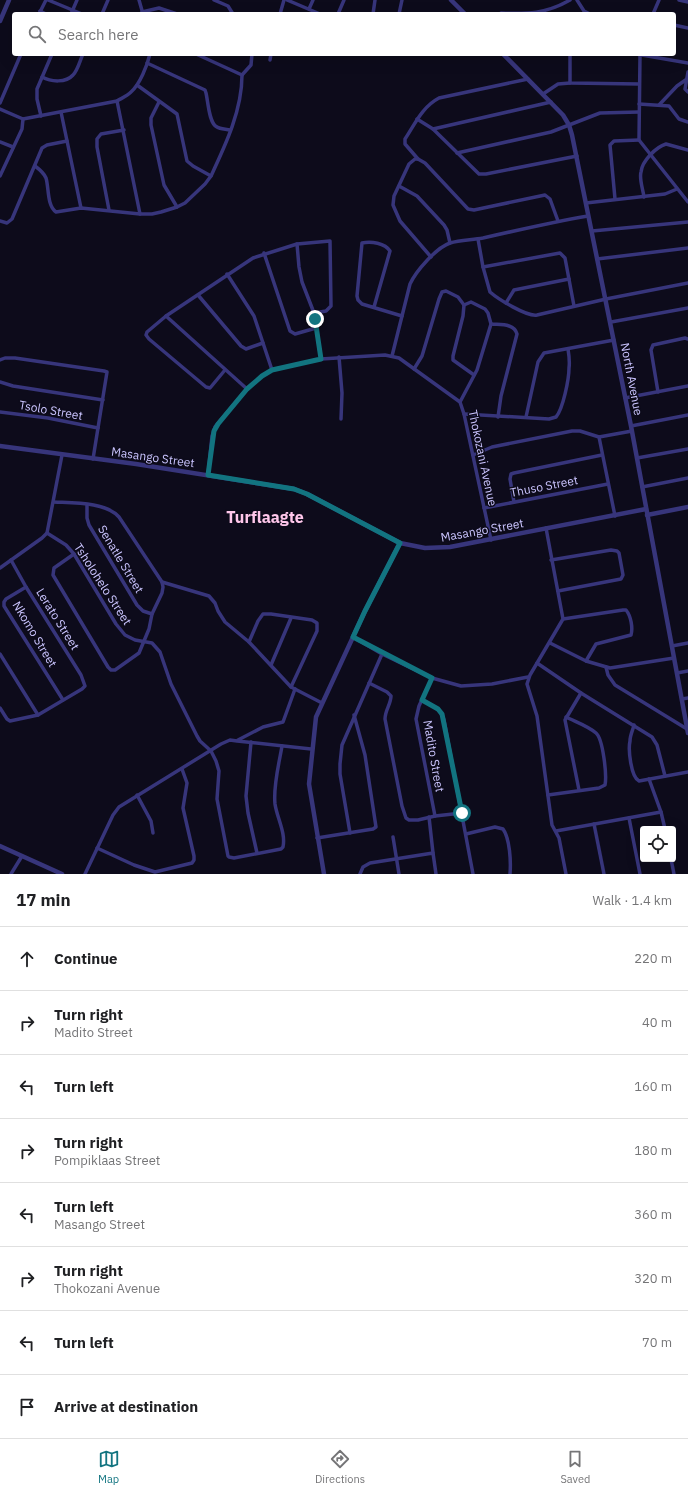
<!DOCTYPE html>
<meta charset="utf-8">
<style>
body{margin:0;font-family:"IBM Plex Sans",sans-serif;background:#f2f2f2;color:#202124}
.controls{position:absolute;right:12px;bottom:12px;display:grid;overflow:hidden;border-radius:4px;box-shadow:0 4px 16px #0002}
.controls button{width:36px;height:36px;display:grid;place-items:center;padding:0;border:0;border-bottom:1px solid #e0e0e0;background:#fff;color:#202124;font:20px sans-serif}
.stop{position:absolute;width:12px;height:12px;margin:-9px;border:3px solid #127480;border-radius:50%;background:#fff}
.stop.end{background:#127480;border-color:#fff;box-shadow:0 1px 4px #0008}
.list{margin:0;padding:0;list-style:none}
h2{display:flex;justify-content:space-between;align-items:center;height:52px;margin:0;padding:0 16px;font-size:17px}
h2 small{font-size:13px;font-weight:400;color:#757577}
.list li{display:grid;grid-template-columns:26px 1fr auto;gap:12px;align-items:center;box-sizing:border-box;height:64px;padding:0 16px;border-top:1px solid #e0e0e0}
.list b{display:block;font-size:15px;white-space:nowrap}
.list p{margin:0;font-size:13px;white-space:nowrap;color:#757577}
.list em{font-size:13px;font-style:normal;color:#757577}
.icon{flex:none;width:22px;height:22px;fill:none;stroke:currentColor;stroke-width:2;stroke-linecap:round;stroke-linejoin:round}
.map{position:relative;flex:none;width:688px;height:874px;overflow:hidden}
.search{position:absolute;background:#fff;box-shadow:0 4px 16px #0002;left:12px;right:12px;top:12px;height:44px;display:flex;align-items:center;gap:10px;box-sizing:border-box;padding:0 14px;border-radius:4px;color:#757577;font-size:15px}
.sheet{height:564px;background:#fff}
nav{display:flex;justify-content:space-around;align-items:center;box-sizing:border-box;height:56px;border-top:1px solid #e0e0e0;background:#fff;font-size:11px;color:#757577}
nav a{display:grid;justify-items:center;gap:2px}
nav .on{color:#127480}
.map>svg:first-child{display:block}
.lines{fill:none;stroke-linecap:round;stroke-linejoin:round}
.minor{stroke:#37357b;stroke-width:3.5}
.tertiary{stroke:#37357b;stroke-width:4.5}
.route{stroke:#127480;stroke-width:5}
.labels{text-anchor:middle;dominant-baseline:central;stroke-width:3;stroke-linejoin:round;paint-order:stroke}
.street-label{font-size:12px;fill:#cbc5ff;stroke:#0d0b1b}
.district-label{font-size:16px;font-weight:bold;fill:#ffc7eb;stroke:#0d0b1b}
</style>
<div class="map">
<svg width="688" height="874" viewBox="0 0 688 874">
<rect width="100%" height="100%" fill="#0d0b1b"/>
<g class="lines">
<g class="minor">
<path d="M48 0 82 14"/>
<path d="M139 0 143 14"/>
<path d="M214 0 228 6 233 14"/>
<path d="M287 0 320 14"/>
<path d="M577 0 584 11 590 14"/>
<path d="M679 0 688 2"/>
<path d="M309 9 313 0"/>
<path d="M40 11 46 14"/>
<path d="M142 12 159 8 177 14"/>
<path d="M501 13C527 14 546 14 570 0"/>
<path d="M39 14 46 0"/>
<path d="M71 14 77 0"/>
<path d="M102 14 108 0"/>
<path d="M280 14 284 0"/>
<path d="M338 14 344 0"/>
<path d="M373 14 375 0"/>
<path d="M399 14 402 0"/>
<path d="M653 14 659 0"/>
<path d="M674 25 688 28"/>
<path d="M196 54 242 75"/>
<path d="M570 54V83L639 84"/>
<path d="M636 54 688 63"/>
<path d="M640 55 639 140 688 202"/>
<path d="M270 60 271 54"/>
<path d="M147 63 205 90 206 93C208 101 209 124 217 127 220 129 226 129 230 130"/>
<path d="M688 72 685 89 688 92"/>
<path d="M242 75 251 65 252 54"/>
<path d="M42 77C51 82 66 83 73 75 78 70 80 60 83 54"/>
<path d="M137 85 177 114 187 161 193 166 211 176"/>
<path d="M543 94 558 84 570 83"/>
<path d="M117 101 140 214"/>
<path d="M159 102 151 118V125L164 185 177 207"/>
<path d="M0 103 21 54"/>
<path d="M639 104 669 106 679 119 688 122"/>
<path d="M659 105 677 86 687 79"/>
<path d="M0 109 23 119 117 101C122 98 127 96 131 92 140 84 147 66 150 54"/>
<path d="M61 112 81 208"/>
<path d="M41 116 37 99V89L52 54"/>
<path d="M417 119 433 129 479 174H486L577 156"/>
<path d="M433 129 551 102"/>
<path d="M0 142 13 147"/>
<path d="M457 153 551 132 600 113 639 112"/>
<path d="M418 159 405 144V139C415 124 422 107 439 98L528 79"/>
<path d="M35 166C39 169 44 173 46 178 49 188 47 206 56 212L81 208 140 214H152L161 212 177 207 185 203 205 184 211 176C226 144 242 110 242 75"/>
<path d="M0 176 22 129 23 119"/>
<path d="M399 186 417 196 444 225 447 230 450 243"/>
<path d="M644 197C643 189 639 179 641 172 642 161 656 147 666 144L688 150"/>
<path d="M615 199 610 145 614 141 639 140"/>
<path d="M586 203 665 194 677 189"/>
<path d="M109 210 97 147V139L101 134 124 130"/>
<path d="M0 221 7 223 12 219 42 148 47 145 67 141"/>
<path d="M592 231 688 222"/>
<path d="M478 239 483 267 490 292C498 299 527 317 537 315L606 299 688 283"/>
<path d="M297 244 299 267 302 282 314 313 321 359"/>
<path d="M264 253 290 331 295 334 316 328"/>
<path d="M431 257 400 221 393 205 394 196 409 164 415 159H418L425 163 468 209 474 210 545 195 550 199 558 221"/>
<path d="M597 259 688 248"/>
<path d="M483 267 560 253 565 258 574 306"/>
<path d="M227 274 254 316 272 370"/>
<path d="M198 295 241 346 246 349 263 343"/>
<path d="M506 303 514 290 569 279"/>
<path d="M464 305 463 316 453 356V360L474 375"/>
<path d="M374 307 390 251C385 243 371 241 362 243L357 296 358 300 362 304 402 316"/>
<path d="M166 316 247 389"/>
<path d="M611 322 688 308"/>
<path d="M491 324C500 325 514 323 517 334L501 396 498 417"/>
<path d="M392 356 410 284C416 271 436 248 450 243 460 240 472 240 483 238 518 230 553 222 588 216"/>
<path d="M339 357 342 393 341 419"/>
<path d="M0 360 5 358H15L104 371 107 372 93 459"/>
<path d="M414 369 422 356 439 299 442 292 446 291 458 297 464 305"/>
<path d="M225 370 210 388 206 387 149 339 146 335 147 332 166 316 253 258 297 244 330 241 331 306 326 311 314 313"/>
<path d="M0 382 13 386 103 400"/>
<path d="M658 392 651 350 653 345 685 338 688 339"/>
<path d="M625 398 688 386"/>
<path d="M460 402 477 370 491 324 488 313 485 309 471 302 464 305"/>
<path d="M0 412 48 418 98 428"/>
<path d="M464 414 549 419 556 417C563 409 569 379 569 368 570 361 569 355 568 349"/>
<path d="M526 417 538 362 544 353 614 340"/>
<path d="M631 426 688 415"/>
<path d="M599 437 632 431"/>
<path d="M473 455 492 447 572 431H580L599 437 615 516"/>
<path d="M637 458 688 449"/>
<path d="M208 475 212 436 215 427 247 389 262 376 272 370 321 359 385 355 399 358 460 402 464 414 491 540"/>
<path d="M642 487 688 478"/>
<path d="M54 502C73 503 106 502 119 517L162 582 163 587 162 593 152 614 149 629 139 653 115 670H111L108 667 53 575 54 568 74 554"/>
<path d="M514 502 510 479 511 474 514 473 602 455"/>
<path d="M87 505V518L89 525 137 605 143 611 152 614"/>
<path d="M484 508 608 484"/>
<path d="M546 528 563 619 530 675 527 684 537 716 552 825 559 838 566 874"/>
<path d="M47 533 66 545 74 554 116 624 125 635 135 640 152 643 160 652 171 684 197 736 200 741 211 751 216 761 219 771 217 799 228 856 229 857 234 858 281 849 283 847C286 833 277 818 275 804 273 786 279 764 282 746"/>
<path d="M551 560 611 550 617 551 619 553 623 575 621 579 558 591"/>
<path d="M0 568 42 538 47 533 62 455"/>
<path d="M162 582 209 596 215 603 218 611 225 622 249 642 291 687 322 703"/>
<path d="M26 587 6 599 4 602V606L63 700"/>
<path d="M563 619 623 610H626C631 616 633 628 631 635L596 644 586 661"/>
<path d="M353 637 382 654 432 678 461 686 492 684 528 677"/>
<path d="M249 642 258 621 263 614H271L312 620 317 623V631L291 687"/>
<path d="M550 643 586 661 610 668 674 658"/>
<path d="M672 646 688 643"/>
<path d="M0 654 38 715"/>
<path d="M537 663 581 693 652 737 657 745 665 776"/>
<path d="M271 665 291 618"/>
<path d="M606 667 608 675 615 685 687 729"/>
<path d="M677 673 688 671"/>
<path d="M432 678 419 706 416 719 435 816"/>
<path d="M369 683 387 692 391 696C391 704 385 710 385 719L402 806 406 818 409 820H418L435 816 462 813"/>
<path d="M682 699 688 698"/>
<path d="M422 700C432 705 440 708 444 720L473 874"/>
<path d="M0 708 7 719 10 721 38 715 82 689 85 686 81 675 26 587 11 560"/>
<path d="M634 725C633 730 630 735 630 741 628 750 631 777 639 781L688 772"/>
<path d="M238 740 263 727 283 722 295 689"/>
<path d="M251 742 246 796 248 813 257 853"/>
<path d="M649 779 661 812 665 829"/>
<path d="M579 790 565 720 581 693"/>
<path d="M137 795 151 821 153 833"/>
<path d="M548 795 599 788 605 785C607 775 603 739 596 733 588 726 576 722 566 717"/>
<path d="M429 817 433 853"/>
<path d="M629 818 640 874"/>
<path d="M594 824 604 874"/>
<path d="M556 831 661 812"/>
<path d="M350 833 340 774V764L342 745 382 654"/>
<path d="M466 834 495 827 503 829C510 839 511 862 510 874"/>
<path d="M393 837 399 874"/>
<path d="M317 838 373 829 376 827 365 755 354 715"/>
<path d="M97 848 134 865 155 872 192 863 194 860V856L183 808 187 783 182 769"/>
<path d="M671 859 674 874"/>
<path d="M11 874 22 856"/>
<path d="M85 874 113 815 119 807 221 744 230 740 237 741 311 749"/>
<path d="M360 874 363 867 370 863 433 853 436 874"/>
</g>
<g class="tertiary">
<path d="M451 0 465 14"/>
<path d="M0 21 9 0"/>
<path d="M503 54 563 115 569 125 572 135 631 426 688 733"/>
<path d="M0 446 136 464 294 489 307 494 400 543 425 548 450 547 646 509"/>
<path d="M647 515 688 507"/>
<path d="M0 846 62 874"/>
<path d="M324 874 309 784 316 717 365 611 400 543"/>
</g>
</g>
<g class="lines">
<path class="route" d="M315 319 321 359 272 370 262 376 247 389 218 424 214 431 208 475 294 489 307 494 400 543 365 611 353 637 432 678 422 700 438 709 442 714 462 813"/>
</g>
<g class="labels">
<g class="street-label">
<text transform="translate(632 379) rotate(79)">North Avenue</text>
<text transform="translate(51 410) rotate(10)">Tsolo Street</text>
<text transform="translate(153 457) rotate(8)">Masango Street</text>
<text transform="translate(483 458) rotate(78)">Thokozani Avenue</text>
<text transform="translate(544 486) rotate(-11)">Thuso Street</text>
<text transform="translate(482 530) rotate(-10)">Masango Street</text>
<text transform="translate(121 559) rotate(59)">Senatle Street</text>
<text transform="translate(103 584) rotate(57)">Tsholohelo Street</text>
<text transform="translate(58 619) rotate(58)">Lerato Street</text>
<text transform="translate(35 634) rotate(59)">Nkomo Street</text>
<text transform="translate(434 756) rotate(80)">Madito Street</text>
</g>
<g class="district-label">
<text x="265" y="517">Turflaagte</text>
</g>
</g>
</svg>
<div class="controls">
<button><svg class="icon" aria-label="locate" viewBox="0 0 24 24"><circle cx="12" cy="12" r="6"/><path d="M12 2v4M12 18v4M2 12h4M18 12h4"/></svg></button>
</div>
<div class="stop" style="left:462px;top:813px"></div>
<div class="stop end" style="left:315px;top:319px"></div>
<div class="search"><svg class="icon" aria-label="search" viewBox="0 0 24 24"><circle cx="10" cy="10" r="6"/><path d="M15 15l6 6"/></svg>Search here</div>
</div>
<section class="sheet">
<h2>17 min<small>Walk · 1.4 km</small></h2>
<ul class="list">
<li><svg class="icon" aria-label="ahead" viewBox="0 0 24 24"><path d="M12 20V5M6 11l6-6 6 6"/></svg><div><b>Continue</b></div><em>220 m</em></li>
<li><svg class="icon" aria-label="right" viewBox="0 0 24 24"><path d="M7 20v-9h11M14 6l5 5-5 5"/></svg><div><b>Turn right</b><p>Madito Street</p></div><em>40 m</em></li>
<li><svg class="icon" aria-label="left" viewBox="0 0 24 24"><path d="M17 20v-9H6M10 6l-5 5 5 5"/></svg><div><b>Turn left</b></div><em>160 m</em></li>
<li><svg class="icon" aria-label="right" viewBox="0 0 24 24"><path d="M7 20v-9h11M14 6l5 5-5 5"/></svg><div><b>Turn right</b><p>Pompiklaas Street</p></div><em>180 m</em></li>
<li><svg class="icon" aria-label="left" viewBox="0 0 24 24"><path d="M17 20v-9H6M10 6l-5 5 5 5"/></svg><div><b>Turn left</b><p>Masango Street</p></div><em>360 m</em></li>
<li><svg class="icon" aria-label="right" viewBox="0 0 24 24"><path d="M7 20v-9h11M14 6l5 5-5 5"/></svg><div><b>Turn right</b><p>Thokozani Avenue</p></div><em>320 m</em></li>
<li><svg class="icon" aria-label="left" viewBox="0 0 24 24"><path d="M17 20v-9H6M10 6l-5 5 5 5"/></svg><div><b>Turn left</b></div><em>70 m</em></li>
<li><svg class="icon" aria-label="arrive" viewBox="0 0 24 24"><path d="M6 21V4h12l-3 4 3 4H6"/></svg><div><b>Arrive at destination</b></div></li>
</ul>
</section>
<nav>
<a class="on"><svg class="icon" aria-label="map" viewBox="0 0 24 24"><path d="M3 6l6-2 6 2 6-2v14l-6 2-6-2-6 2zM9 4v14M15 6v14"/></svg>Map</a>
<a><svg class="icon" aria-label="directions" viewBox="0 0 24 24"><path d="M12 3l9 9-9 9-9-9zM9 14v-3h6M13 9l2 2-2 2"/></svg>Directions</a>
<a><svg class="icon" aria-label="saved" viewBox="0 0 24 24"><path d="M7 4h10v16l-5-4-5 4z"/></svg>Saved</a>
</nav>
